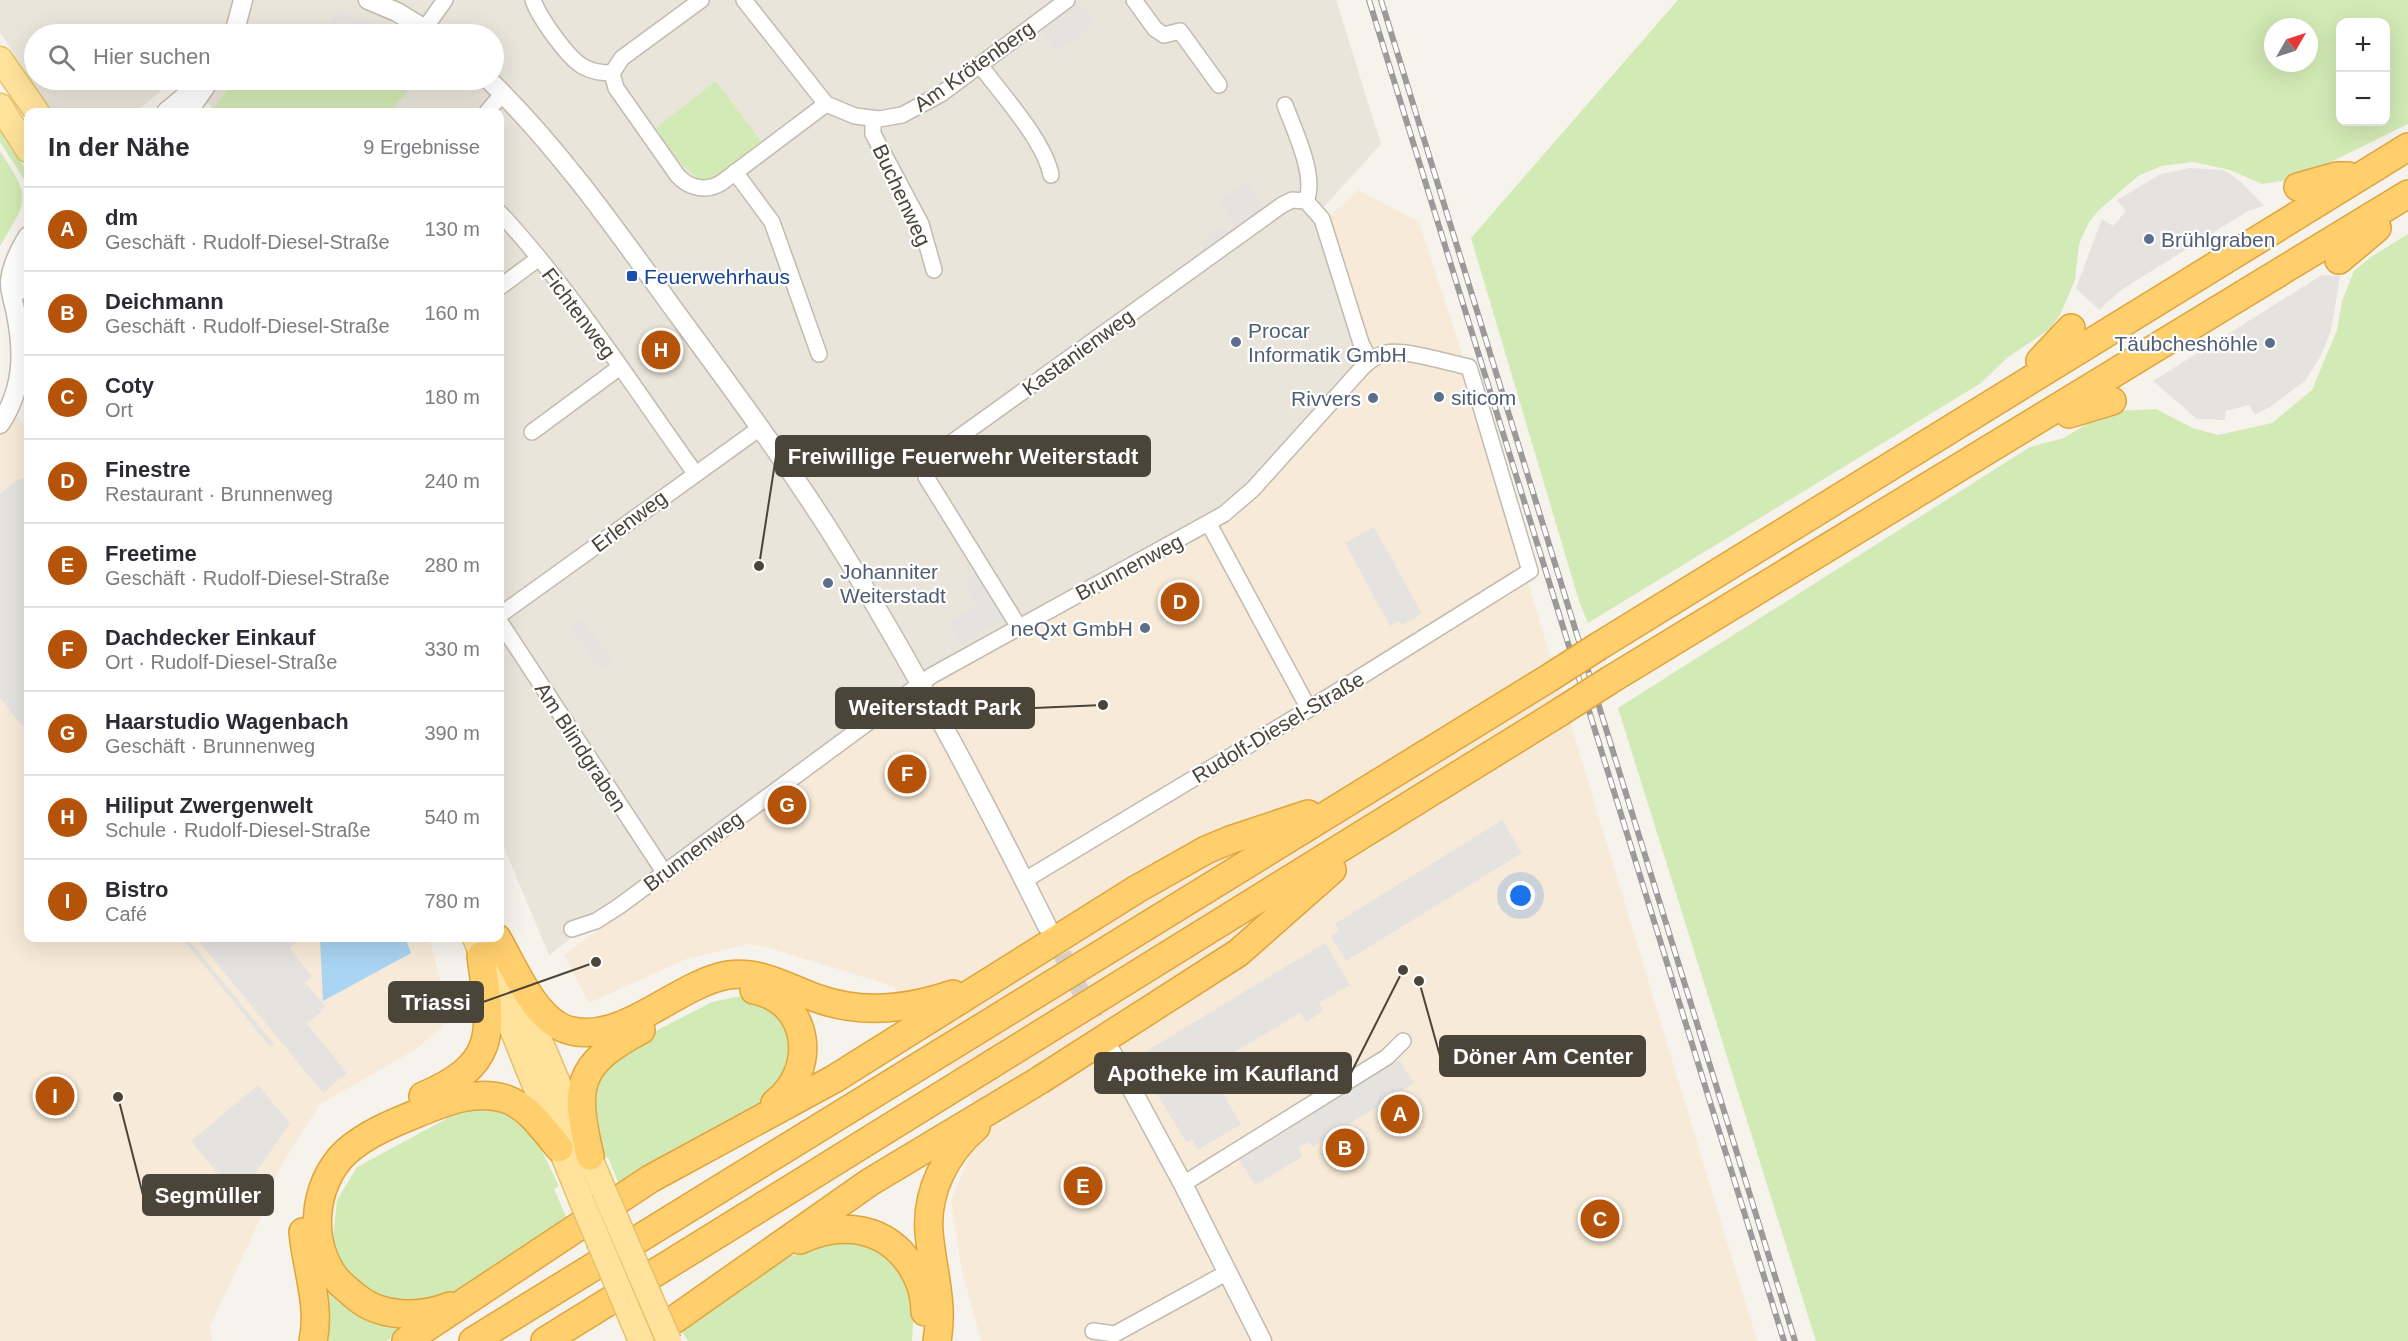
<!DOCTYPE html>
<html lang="de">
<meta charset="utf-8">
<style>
body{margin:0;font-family:Helvetica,sans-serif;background:#f7f7f7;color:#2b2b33}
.controls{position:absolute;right:18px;top:18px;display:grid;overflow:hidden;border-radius:12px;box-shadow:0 6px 24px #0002}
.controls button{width:54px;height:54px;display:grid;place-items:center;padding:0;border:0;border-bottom:2px solid #e1e1e2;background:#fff;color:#2b2b33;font:30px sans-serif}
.compass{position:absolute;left:2264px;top:18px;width:54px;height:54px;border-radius:50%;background:#fff;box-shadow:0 6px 24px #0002;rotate:51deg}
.you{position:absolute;left:1521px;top:896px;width:21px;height:21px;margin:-15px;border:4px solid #fff;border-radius:50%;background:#1a73e8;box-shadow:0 0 0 9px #1a73e833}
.badge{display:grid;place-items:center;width:39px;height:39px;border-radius:50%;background:#b45309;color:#fff;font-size:20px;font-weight:700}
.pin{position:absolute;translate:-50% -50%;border:3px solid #fff;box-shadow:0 2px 6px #0006}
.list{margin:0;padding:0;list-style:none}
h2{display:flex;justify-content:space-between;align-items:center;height:78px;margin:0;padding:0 24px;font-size:26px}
h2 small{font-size:20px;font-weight:400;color:#7c7c81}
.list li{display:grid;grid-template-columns:39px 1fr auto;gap:18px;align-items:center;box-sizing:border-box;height:84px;padding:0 24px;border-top:2px solid #e1e1e2}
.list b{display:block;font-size:22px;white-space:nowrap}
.list p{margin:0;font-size:20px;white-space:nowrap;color:#7c7c81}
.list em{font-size:20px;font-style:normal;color:#7c7c81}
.icon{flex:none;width:33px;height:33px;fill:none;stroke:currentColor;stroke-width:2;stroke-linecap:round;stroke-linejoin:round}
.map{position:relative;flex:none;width:2408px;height:1341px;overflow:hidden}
.search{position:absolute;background:#fff;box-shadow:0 6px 24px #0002;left:24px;top:24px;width:480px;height:66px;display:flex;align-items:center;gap:15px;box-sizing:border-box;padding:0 21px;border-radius:33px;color:#7c7c81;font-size:22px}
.panel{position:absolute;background:#fff;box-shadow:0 6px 24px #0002;left:24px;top:108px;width:480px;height:834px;border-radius:12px}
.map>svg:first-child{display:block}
.residential{fill:#eae5da}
.commercial{fill:#f7ead8}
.green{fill:#d2eab5;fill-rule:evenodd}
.parking{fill:#e5e3e0}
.water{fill:#a9d4f2}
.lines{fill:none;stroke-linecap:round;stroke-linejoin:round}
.tertiary-tunnel{stroke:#d4d0c8;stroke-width:18;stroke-dasharray:18 9;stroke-linecap:butt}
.minor-casing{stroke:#c2bbae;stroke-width:18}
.tertiary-casing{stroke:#c2bbae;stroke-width:21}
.primary-casing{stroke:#e6c16a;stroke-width:27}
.motorway-casing{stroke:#e0a43c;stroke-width:30}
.minor{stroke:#fff;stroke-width:15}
.tertiary{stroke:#fff;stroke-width:18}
.primary{stroke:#ffe39c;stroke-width:24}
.motorway{stroke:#ffcf6e;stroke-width:27}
.rail-casing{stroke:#9a9a9a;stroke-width:6}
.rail{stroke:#fff;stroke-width:4;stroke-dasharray:11;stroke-linecap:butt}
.primary-bridge-casing{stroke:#e6c16a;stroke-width:27;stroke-linecap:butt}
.motorway-bridge-casing{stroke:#e0a43c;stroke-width:30;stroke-linecap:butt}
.primary-bridge{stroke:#ffe39c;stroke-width:24}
.motorway-bridge{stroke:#ffcf6e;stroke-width:27}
.service-dot{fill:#5c6f8a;stroke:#fff;stroke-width:2}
.transit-dot{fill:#1a4fb4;stroke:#fff;stroke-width:2}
.labels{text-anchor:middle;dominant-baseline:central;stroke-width:4.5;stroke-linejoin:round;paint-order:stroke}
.street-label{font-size:21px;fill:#4b4439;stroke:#fff}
.service-label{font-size:21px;fill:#4e5e75;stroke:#fff;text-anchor:start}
.transit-label{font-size:21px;fill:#164399;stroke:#fff;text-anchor:start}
.leader{fill:none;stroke:#4b4439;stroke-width:2}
.callout-dot{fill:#4b4439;stroke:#fff;stroke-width:2}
.callout{fill:#4b4439;stroke:#4b4439;stroke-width:2}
.callout-label{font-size:22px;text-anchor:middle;font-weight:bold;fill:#fff}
</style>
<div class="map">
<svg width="2408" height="1341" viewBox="0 0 2408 1341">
<rect width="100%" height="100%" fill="#f6f3ec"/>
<path class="residential" d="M0 0H1336L1381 144 1313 219 1356 346 1354 372 1227 504 773 786 549 955 500 838V112H207L212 107 184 80H494V34H34V80H174L136 112H53L50 110 0 32Z"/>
<g class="commercial">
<path d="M1358 190 1419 222 1463 356 1393 347 1382 350 1373 348 1366 342 1326 220Z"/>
<path d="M1395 357 1434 363 1465 374 1757 1341H981L962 1271 951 1200 970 1156 991 1129 893 986 766 947 748 944 686 959 589 1003 564 955 726 837 942 674 1191 539 1367 371 1381 360Z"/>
<path d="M0 399 28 429V938H429L447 1006 442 1027 416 1049 319 1105 275 1176 260 1219 210 1326 212 1341H0Z"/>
</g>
<g class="green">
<path d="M1678 0H2408V124L2296 179 2262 184 2230 170 2193 162 2161 166 2138 176 2099 210 2089 222 2079 244 2075 280 2060 315 2050 329 2008 357 1981 383 1588 623 1579 601 1471 238ZM2340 22H2386V122H2340ZM2273 27H2309V63H2273Z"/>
<path d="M234 80H417L390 112H211Z"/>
<path d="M716 81 764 145C751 155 733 173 719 180 694 192 669 145 656 128Z"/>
<path d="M0 129 28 173V179L23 178 0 142Z"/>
<path d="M0 151C31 199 29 198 0 246Z"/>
<path d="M2408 234V1341H1816L1618 708 2030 447 2064 438 2104 413 2117 411 2156 409 2193 428 2218 435 2272 423 2312 390 2337 330 2342 301 2354 271 2371 257Z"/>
<path d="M740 996C775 1002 778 1009 795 1039L781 1089 754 1109 618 1182 608 1157 604 1159 595 1140 592 1080 619 1050 712 1002Z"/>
<path d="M484 1109 507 1110 534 1135 559 1186 554 1189 567 1219 464 1290 431 1302 400 1306 373 1299 351 1279 332 1248 337 1200 357 1167 459 1112Z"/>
<path d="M843 1241 888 1253 904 1274 914 1305 912 1341H688L681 1330 713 1304 789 1257 819 1246Z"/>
<path d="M320 1269 412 1325 386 1341H319Z"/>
</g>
<g class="parking">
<path d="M1079 2 1094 24 1057 52 1042 30Z"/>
<path d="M341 10 343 11 388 29 384 34H343L330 24Z"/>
<path d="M2190 168 2224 170 2241 182 2264 206 2248 211 2121 290 2099 310 2076 288 2102 219 2113 226 2126 211 2117 200 2161 174Z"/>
<path d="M1246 182 1264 207 1237 227 1219 201Z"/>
<path d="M1224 225 1231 234 1207 252 1200 242Z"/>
<path d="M2322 275 2340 276 2331 331 2321 355 2305 381 2270 407 2255 415 2249 405 2226 411 2225 420 2197 419 2153 381Z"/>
<path d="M28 476V733L0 698V494L17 480Z"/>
<path d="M1374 527 1422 614 1402 625 1399 621 1390 626 1345 543Z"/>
<path d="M978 573 1005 618 961 645 948 623 977 606 963 582Z"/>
<path d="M581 619 612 660 601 669 570 627Z"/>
<path d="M1502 820 1522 853 1346 961 1331 936 1339 931 1335 924Z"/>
<path d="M182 938H187L274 1044 270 1047Z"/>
<path d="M196 938H301L289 948 312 976 305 982 326 1007 307 1024 347 1073 323 1093Z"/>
<path d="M1325 943 1350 985 1319 1003 1323 1011 1306 1022 1300 1013 1208 1068 1214 1078 1221 1074 1229 1086 1221 1091 1241 1124 1198 1150 1192 1140 1187 1143 1152 1086 1162 1080 1145 1052Z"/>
<path d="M1399 1060 1414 1083 1313 1147 1309 1142 1298 1148 1303 1156 1256 1185 1239 1160Z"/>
<path d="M258 1085 290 1123 238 1198 191 1141Z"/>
</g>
<path class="water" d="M320 938H405L411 953 323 1001Z"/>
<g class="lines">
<path class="tertiary-tunnel" d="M1050 930 1109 1048"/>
<g class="minor-casing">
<g id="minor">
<path d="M533 0C539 17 568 59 584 67 593 72 602 73 612 73"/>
<path d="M744 0 826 104 855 116 879 119 902 115 941 94 1067 0"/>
<path d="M1134 0 1155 29 1164 35 1180 31 1219 85"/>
<path d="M425 28 445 0"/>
<path d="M980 65C1002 95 1044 140 1051 175"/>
<path d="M612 73 616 88 678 176C689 188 706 192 721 183L826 104"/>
<path d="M612 73 622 58 701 0"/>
<path d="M1285 105C1294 130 1317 176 1306 201"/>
<path d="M487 112 503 93"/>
<path d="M873 119V134L921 224 934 270"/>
<path d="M735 172 772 222 819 354"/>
<path d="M500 213C573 292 632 385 695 473"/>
<path d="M500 287 539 258"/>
<path d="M532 432 620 367"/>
<path d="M1209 524 1309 709"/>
<path d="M500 615 760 428"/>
<path d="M500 622 664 872"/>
<path d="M1019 627 926 477 925 467 933 456 1282 205 1292 200 1306 201 1322 219 1361 343 1370 361"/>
<path d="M572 929 596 921 618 907 931 676 1224 514 1253 489 1362 368C1369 361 1376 355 1386 353 1405 349 1449 363 1469 367L1530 571 1309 709 1025 880"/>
<path d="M1183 1184 1387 1057 1403 1041"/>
<path d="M1093 1331 1115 1334 1228 1272"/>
</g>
</g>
<g class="tertiary-casing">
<g id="tertiary">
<path d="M368 0 397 12 433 34"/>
<path d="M234 34 243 0"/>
<path d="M489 80C561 150 619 234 678 315 731 387 785 460 833 536 912 662 981 794 1047 926"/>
<path d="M166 112 204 80"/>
<path d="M188 112 210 80"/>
<path d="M17 292 28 265"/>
<path d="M0 424C24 388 24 351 15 309 13 300 10 292 10 282 11 266 20 249 28 236"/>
<path d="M1112 1053 1183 1184 1262 1341"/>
</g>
</g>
<g class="primary-casing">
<g id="primary">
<path d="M0 59 37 112"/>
<path d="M0 106 28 150"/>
<path d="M475 938 583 1204"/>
<path d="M518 989 604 1191"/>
</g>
</g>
<g class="motorway-casing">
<g id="motorway">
<path d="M2298 187 2337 176H2348"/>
<path d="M2339 260 2377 228"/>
<path d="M2040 361 2071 328"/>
<path d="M2069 414 2112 401"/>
<path d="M1599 646 2408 147"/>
<path d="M1610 680 2408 194"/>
<path d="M497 938C514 967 536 1024 572 1031 625 1043 677 984 728 975 760 970 790 989 819 999 864 1015 909 1009 953 994"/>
<path d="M754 990C811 1001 818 1070 775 1103"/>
<path d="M423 1096C501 1063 491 1029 481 956"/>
<path d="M590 1156C574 1087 575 1065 641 1030"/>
<path d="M303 1232C306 1267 321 1306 313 1341"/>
<path d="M800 1240C842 1221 886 1226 912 1267 920 1280 925 1296 925 1312"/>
<path d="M450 1306C420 1318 380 1318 355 1296 349 1291 343 1286 338 1281 307 1245 312 1184 346 1152 366 1134 393 1123 418 1113 445 1102 476 1089 506 1099 529 1107 544 1130 559 1148"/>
<path d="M643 1338 675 1319 870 1182 1040 1080 1238 953 1332 870"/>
<path d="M406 1341 650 1179 834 1079 1137 889 1206 850 1230 840 1308 814"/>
<path d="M473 1341 1549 678"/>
<path d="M545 1341 1560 712"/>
<path d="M937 1341C944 1303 932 1269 929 1232 926 1191 946 1153 976 1127"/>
</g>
</g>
<use href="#minor" class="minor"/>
<use href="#tertiary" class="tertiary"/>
<use href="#primary" class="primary"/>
<use href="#motorway" class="motorway"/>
<g class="rail-casing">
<g id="rail">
<path d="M1369 0 1784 1341"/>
<path d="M1381 0 1795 1341"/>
</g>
</g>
<use href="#rail" class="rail"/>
<g class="primary-bridge-casing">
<g id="primary-bridge">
<path d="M604 1191 669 1341"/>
<path d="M583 1204 641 1341"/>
</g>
</g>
<g class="motorway-bridge-casing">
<g id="motorway-bridge">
<path d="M1549 678 1599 646"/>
<path d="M1560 712 1610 680"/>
</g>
</g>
<use href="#primary-bridge" class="primary-bridge"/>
<use href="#motorway-bridge" class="motorway-bridge"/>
</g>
<g class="service-dot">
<circle cx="2149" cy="239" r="6"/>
<circle cx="1236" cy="342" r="6"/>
<circle cx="2270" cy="343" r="6"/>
<circle cx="1439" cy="397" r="6"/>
<circle cx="1373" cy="398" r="6"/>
<circle cx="828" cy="583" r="6"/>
<circle cx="1145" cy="628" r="6"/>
</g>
<rect class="transit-dot" x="626" y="270" width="12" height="12" rx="3"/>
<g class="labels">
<g class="street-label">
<text transform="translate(974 66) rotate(-35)">Am Krötenberg</text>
<text transform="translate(902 195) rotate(65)">Buchenweg</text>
<text transform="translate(579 313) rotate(53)">Fichtenweg</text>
<text transform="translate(1078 352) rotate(-36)">Kastanienweg</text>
<text transform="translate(629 521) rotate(-37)">Erlenweg</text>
<text transform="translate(1129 567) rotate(-28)">Brunnenweg</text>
<text transform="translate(1278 727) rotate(-31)">Rudolf-Diesel-Straße</text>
<text transform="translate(581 747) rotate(57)">Am Blindgraben</text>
<text transform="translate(693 851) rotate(-37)">Brunnenweg</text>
</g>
<g class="service-label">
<text x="2161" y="239">Brühlgraben</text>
<text x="1248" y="330">Procar<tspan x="1248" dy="24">Informatik GmbH</tspan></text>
<text x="2258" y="343" text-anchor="end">Täubcheshöhle</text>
<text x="1451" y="397">siticom</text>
<text x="1361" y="398" text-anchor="end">Rivvers</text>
<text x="840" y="571">Johanniter<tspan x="840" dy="24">Weiterstadt</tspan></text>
<text x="1133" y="628" text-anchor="end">neQxt GmbH</text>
</g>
<g class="transit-label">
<text x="644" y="276">Feuerwehrhaus</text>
</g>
</g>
<path class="leader" d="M759 566L776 456M1103 705L1034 708M596 962L483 1002M1419 981L1440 1056M1403 970L1351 1073M118 1097L143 1195"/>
<g class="callout-dot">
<circle cx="759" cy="566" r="6"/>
<circle cx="1103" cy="705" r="6"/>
<circle cx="596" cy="962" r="6"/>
<circle cx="1419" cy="981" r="6"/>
<circle cx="1403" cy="970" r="6"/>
<circle cx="118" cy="1097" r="6"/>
</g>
<g class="callout">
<rect x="776" y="436" width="374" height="40" rx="6"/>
<rect x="836" y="688" width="198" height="40" rx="6"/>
<rect x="389" y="982" width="94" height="40" rx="6"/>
<rect x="1440" y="1036" width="205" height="40" rx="6"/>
<rect x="1095" y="1053" width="256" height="40" rx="6"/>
<rect x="143" y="1175" width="130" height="40" rx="6"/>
</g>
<g class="callout-label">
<text x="963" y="464">Freiwillige Feuerwehr Weiterstadt</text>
<text x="935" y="715">Weiterstadt Park</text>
<text x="436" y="1010">Triassi</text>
<text x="1543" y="1064">Döner Am Center</text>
<text x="1223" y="1081">Apotheke im Kaufland</text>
<text x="208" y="1203">Segmüller</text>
</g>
</svg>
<div class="controls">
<button>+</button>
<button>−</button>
</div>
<svg class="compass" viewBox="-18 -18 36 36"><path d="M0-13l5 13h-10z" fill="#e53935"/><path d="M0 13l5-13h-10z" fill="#7c7c81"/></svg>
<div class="you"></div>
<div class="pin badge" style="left:1400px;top:1114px">A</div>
<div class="pin badge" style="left:1345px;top:1148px">B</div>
<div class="pin badge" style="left:1600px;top:1219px">C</div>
<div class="pin badge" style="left:1180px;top:602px">D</div>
<div class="pin badge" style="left:1083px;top:1186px">E</div>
<div class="pin badge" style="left:907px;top:774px">F</div>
<div class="pin badge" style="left:787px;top:805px">G</div>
<div class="pin badge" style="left:661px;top:350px">H</div>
<div class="pin badge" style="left:55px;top:1096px">I</div>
<div class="search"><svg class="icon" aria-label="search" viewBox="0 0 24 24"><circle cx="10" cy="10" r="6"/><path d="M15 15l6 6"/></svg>Hier suchen</div>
<section class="panel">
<h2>In der Nähe<small>9 Ergebnisse</small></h2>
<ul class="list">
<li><span class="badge">A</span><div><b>dm</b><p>Geschäft · Rudolf-Diesel-Straße</p></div><em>130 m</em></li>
<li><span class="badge">B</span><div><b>Deichmann</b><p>Geschäft · Rudolf-Diesel-Straße</p></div><em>160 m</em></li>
<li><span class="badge">C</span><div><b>Coty</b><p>Ort</p></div><em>180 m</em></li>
<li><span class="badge">D</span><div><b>Finestre</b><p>Restaurant · Brunnenweg</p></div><em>240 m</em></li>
<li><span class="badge">E</span><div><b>Freetime</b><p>Geschäft · Rudolf-Diesel-Straße</p></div><em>280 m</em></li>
<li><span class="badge">F</span><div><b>Dachdecker Einkauf</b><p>Ort · Rudolf-Diesel-Straße</p></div><em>330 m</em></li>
<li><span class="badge">G</span><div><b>Haarstudio Wagenbach</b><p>Geschäft · Brunnenweg</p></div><em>390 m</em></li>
<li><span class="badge">H</span><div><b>Hiliput Zwergenwelt</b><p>Schule · Rudolf-Diesel-Straße</p></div><em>540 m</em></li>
<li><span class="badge">I</span><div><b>Bistro</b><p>Café</p></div><em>780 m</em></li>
</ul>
</section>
</div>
